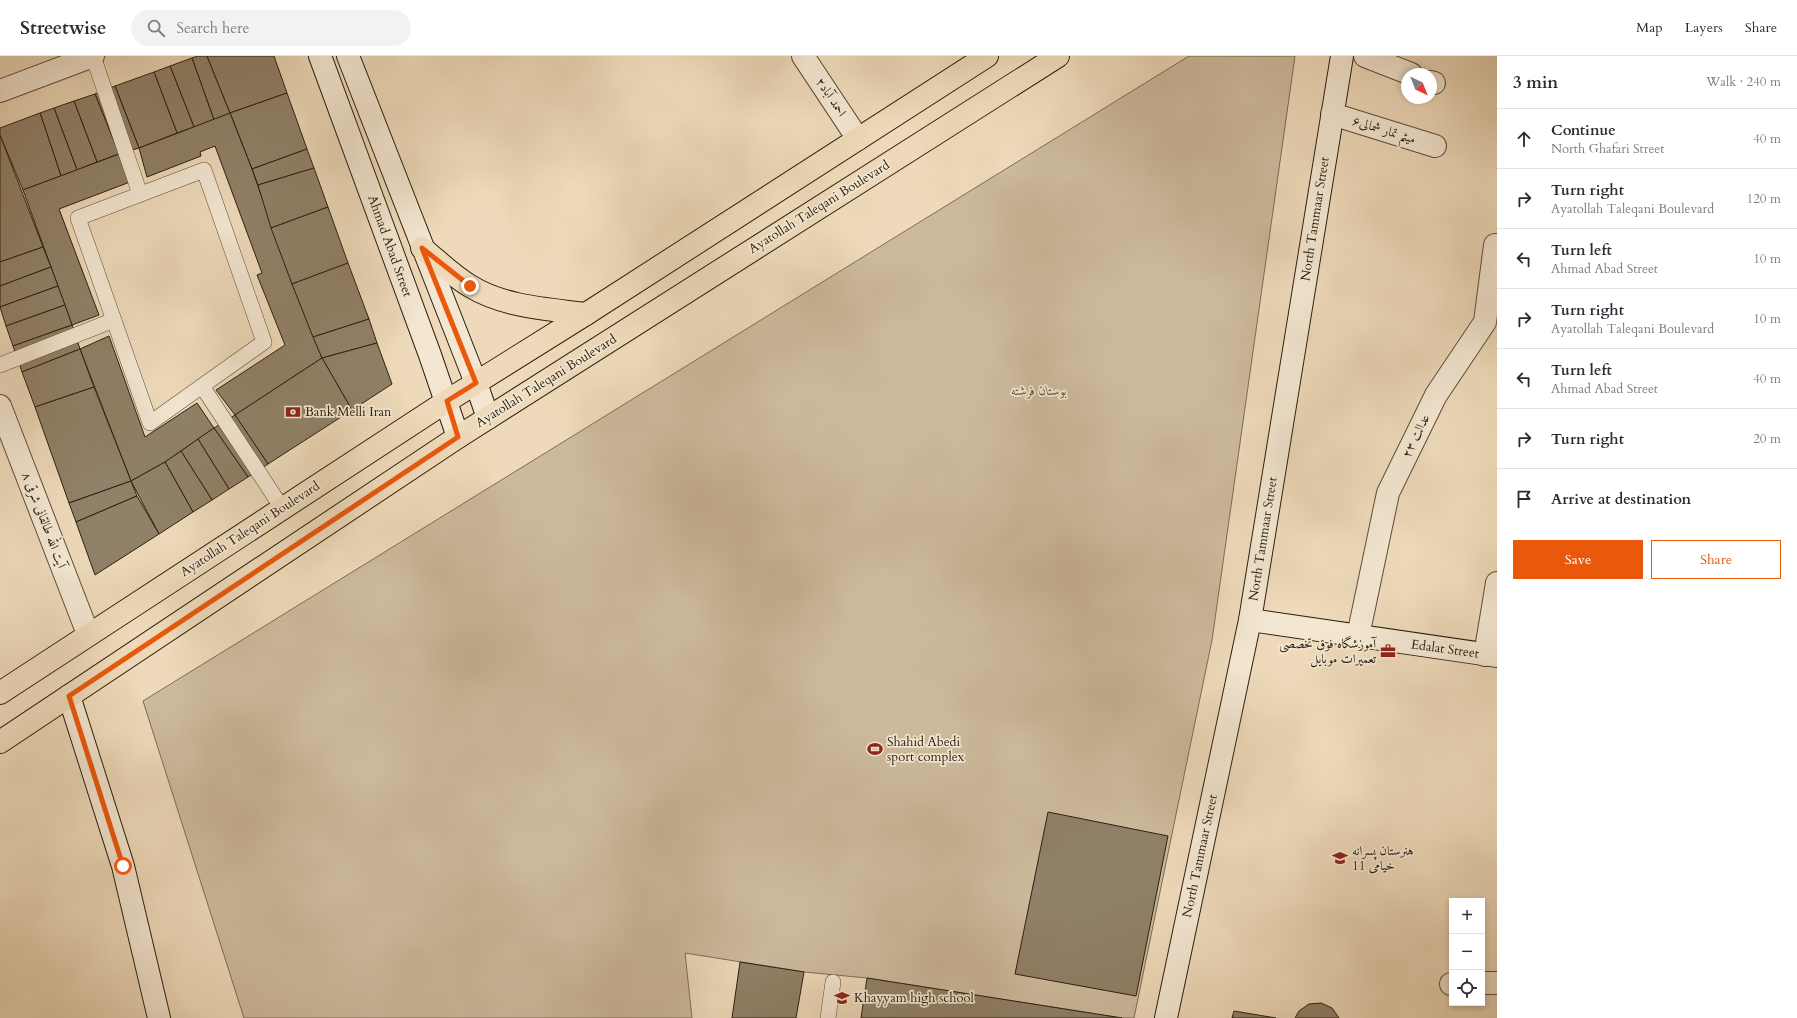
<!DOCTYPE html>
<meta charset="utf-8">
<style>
body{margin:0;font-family:Cardo,Amiri,serif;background:#f2f2f3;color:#2b2b33}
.controls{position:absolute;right:12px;bottom:12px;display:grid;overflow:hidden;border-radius:0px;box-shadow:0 2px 6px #0003}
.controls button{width:36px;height:36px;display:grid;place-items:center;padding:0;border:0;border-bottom:1px solid #e1e1e2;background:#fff;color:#2b2b33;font:20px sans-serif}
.compass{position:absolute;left:1401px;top:12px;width:36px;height:36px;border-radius:50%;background:#fff;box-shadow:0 2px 6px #0003;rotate:137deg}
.stop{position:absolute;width:12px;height:12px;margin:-9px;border:3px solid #ea580c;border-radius:50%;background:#fff}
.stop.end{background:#ea580c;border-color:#fff;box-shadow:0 1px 4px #0008}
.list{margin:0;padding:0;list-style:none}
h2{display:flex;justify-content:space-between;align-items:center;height:52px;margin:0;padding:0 16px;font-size:17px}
h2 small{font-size:13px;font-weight:400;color:#7c7c81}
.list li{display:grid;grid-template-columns:26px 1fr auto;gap:12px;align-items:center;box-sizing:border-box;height:60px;padding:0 16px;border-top:1px solid #e1e1e2}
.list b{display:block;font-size:15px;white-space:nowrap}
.list p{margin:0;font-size:13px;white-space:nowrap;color:#7c7c81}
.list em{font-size:13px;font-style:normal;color:#7c7c81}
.actions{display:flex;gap:8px;padding:12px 16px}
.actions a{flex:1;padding:9px 0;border:1px solid #ea580c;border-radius:0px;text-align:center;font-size:14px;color:#ea580c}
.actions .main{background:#ea580c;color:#fff}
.icon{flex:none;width:22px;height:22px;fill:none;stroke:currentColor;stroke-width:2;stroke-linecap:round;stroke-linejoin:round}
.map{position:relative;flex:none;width:1497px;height:962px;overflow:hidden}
header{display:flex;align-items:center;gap:24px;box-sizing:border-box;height:56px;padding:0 20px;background:#fff;border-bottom:1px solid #e1e1e2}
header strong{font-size:19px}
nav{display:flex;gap:22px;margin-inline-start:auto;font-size:14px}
.search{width:280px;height:36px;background:#f2f2f3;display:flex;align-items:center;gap:10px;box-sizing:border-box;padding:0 14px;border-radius:22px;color:#7c7c81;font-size:15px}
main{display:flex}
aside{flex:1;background:#fff}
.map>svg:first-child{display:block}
.green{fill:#cdba9d;stroke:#7c6d56}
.building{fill:#908168;stroke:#2b2010}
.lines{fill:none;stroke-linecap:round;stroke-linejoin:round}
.lane-casing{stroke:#5c4e3a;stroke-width:16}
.street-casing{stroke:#5c4e3a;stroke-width:24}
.secondary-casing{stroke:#2b2010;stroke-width:24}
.primary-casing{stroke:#2b2010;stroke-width:24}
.lane{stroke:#f4e7d2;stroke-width:15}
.street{stroke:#f4e7d2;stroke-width:22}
.secondary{stroke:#f4e7d2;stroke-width:22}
.primary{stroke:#eedaba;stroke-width:22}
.route{stroke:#ea580c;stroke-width:5}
.labels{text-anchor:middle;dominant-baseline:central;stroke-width:3.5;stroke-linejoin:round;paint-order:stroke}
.street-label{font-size:13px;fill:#2b2010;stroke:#f4e7d2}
.park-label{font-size:13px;font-style:italic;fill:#5c4e3a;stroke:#f4e7d2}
.poi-label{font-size:13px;fill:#2b2010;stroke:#f4e7d2;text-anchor:start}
</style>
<header>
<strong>Streetwise</strong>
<div class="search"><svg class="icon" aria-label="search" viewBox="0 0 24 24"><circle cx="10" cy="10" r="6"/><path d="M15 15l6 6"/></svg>Search here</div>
<nav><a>Map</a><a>Layers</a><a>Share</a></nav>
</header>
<main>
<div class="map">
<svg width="1497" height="962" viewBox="0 0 1497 962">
<rect width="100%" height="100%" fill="#eedaba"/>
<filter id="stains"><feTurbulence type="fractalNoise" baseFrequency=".005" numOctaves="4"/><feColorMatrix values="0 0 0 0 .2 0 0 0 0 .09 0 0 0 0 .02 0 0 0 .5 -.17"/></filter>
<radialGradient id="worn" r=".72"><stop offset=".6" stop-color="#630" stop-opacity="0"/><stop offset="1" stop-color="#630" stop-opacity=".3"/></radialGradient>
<path class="green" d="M1189 0H1295L1212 584 1134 962H1122L867 922 804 916 685 897 692 962H244L143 645Z"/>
<g class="building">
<path d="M198 0H207L230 57 214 64 192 2Z"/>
<path d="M207 0H274L287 37 230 57Z"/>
<path d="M192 2 214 64 194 71 170 10Z"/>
<path d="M170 10 194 71 177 77 154 16Z"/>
<path d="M154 16 177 77 139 92 115 30Z"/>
<path d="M115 30 139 92 119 98 95 38Z"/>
<path d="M287 37 307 93 252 113 230 57Z"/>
<path d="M95 38 119 98 97 106 74 45Z"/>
<path d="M74 45 97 106 77 114 54 52Z"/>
<path d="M54 52 77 114 61 120 40 57Z"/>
<path d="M40 57 61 120 23 134 0 79V72Z"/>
<path d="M230 57 252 113 292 228 322 302 235 359 216 334 285 289 257 219 262 217 215 90 200 96 201 100 147 121 139 92Z"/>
<path d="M0 79 43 191 0 206Z"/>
<path d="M307 93 314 112 258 129 252 113Z"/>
<path d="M119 98 130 126 59 153 99 259 72 269 23 134Z"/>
<path d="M314 112 328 151 271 172 258 129Z"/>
<path d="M328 151 348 207 292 228 271 172Z"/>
<path d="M43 191 51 211 0 230V206Z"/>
<path d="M348 207 369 263 313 281 292 228Z"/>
<path d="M51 211 58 230 0 251V230Z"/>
<path d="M58 230 65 249 6 270 0 251Z"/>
<path d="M65 249 72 269 13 290 6 270Z"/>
<path d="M369 263 377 287 322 302 313 281Z"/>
<path d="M72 269 80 293 22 316 13 290Z"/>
<path d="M109 280 145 381 197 347 214 372 165 406 131 425 80 293Z"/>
<path d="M377 287 392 328 352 354 322 302Z"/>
<path d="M80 293 94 331 35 351 22 316Z"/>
<path d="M322 302 352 354 268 408 235 359Z"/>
<path d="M94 331 131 425 69 447 35 351Z"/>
<path d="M235 359 268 408 248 421 214 372Z"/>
<path d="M214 372 248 421 229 433 198 383Z"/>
<path d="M198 383 229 433 212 444 181 395Z"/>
<path d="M181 395 212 444 193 456 165 406Z"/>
<path d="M165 406 193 456 159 478 131 425Z"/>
<path d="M131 425 137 440 76 466 69 447Z"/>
<path d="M137 440 159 478 95 519 76 466Z"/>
<path d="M1048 756 1168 780 1136 940 1015 918Z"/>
<path d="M740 906 804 916 796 962H732Z"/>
<path d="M867 922 1122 962H861Z"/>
<path d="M1321 947 1332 952 1339 962H1295L1299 955 1309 948Z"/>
<path d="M1234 955 1276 962H1232Z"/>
</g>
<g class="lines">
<g class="lane-casing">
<g id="lane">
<path d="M93 0 140 138"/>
<path d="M0 309 114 264"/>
<path d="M202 330 264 286 204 114 78 162 150 367 202 330 282 452"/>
<path d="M828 962 833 926"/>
</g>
</g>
<g class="street-casing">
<g id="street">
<path d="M803 0 858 83"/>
<path d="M1365 0 1411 18"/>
<path d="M1431 26 1434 27"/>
<path d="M0 35 93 0"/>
<path d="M1332 58 1435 90"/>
<path d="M0 350 88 578"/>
<path d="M1358 580 1388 437 1436 339 1485 266 1495 189"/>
<path d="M1485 599 1497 527"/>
<path d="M1482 927H1497"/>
<path d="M1451 928H1452"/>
</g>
</g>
<g class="secondary-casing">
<g id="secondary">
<path d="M320 0 430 299 458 381"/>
<path d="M348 0 476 327 488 362"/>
<path d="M1250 564 1497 600"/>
<path d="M69 640 123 810 159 962"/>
<path d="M1166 962 1250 564 1342 0"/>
</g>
</g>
<g class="primary-casing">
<g id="primary">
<path d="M422 192C437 204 453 220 470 230 504 251 548 253 586 258"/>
<path d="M0 637 447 345 586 258 987 0"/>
<path d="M0 686 458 381 1058 0"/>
</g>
</g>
<use href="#lane" class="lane"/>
<use href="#street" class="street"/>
<use href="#secondary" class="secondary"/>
<use href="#primary" class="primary"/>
</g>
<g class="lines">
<path class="route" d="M123 810 69 640 458 381 447 345 476 327 422 192 470 230"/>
</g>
<defs>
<g id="bank-bare" transform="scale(1.2)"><path d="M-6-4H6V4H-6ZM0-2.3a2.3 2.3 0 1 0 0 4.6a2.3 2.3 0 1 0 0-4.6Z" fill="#8f2418" stroke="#f4e7d2" stroke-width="2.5" paint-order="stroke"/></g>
<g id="office-bare" transform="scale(1.2)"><path d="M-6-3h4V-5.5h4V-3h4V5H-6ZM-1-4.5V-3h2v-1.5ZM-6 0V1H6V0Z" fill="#8f2418" stroke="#f4e7d2" stroke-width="2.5" paint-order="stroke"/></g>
<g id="stadium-bare" transform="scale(1.2)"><path d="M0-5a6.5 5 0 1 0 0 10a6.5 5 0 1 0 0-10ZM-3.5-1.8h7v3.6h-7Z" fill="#8f2418" stroke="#f4e7d2" stroke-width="2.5" paint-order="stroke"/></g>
<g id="school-bare" transform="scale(1.2)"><path d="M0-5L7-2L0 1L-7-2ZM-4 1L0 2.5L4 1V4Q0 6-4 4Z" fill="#8f2418" stroke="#f4e7d2" stroke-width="2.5" paint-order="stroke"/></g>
</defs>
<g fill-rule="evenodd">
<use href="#bank-bare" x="293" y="356"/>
<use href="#office-bare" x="1388" y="595"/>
<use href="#stadium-bare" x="875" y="693"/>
<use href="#school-bare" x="1340" y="802"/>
<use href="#school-bare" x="842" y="942"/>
</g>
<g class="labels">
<g class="street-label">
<text transform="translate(831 41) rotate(56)">احمد آباد۲</text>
<text transform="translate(1384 74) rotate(17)">میثم تمار شمالی۶</text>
<text transform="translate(819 151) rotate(-32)">Ayatollah Taleqani Boulevard</text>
<text transform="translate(1315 163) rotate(-81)">North Tammaar Street</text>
<text transform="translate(390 190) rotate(70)">Ahmad Abad Street</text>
<text transform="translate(546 325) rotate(-32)">Ayatollah Taleqani Boulevard</text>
<text transform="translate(1416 380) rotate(-64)">عدالت ۲۳</text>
<text transform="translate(44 464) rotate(69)">آیت الله طالقانی شرقی ۸</text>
<text transform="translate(250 473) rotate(-33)">Ayatollah Taleqani Boulevard</text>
<text transform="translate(1263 483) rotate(-81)">North Tammaar Street</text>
<text transform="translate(1445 593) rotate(8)">Edalat Street</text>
<text transform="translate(1200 800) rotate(-78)">North Tammaar Street</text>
</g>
<g class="park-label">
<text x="1039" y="335">بوستان فرشته</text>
</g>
<g class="poi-label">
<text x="305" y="356">Bank Melli Iran</text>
<text x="1376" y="588" text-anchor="end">آموزشگاه فوق تخصصی<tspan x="1376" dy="15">تعمیرات موبایل</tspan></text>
<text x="887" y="686">Shahid Abedi<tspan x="887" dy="15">sport complex</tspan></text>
<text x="1352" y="795">هنرستان پسرانه<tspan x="1352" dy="15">خیامی 11</tspan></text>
<text x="854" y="942">Khayyam high school</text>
</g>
</g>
<rect width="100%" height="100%" filter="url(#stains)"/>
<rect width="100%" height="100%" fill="url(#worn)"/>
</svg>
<div class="controls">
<button>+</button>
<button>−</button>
<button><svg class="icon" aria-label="locate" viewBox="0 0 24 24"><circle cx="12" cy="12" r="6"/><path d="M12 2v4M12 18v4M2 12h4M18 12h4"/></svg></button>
</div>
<svg class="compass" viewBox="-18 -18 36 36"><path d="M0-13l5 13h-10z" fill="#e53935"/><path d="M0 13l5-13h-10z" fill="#7c7c81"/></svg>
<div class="stop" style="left:123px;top:810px"></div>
<div class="stop end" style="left:470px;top:230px"></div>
</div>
<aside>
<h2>3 min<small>Walk · 240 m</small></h2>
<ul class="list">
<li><svg class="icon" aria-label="ahead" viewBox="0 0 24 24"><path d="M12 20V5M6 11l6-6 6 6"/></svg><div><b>Continue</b><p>North Ghafari Street</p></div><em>40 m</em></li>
<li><svg class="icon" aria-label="right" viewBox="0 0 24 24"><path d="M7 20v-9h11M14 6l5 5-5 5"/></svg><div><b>Turn right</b><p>Ayatollah Taleqani Boulevard</p></div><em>120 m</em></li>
<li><svg class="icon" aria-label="left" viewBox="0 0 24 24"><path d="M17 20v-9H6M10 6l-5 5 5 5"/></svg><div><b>Turn left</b><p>Ahmad Abad Street</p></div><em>10 m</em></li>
<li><svg class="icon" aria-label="right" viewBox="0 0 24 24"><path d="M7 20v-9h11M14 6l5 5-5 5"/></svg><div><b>Turn right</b><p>Ayatollah Taleqani Boulevard</p></div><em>10 m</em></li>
<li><svg class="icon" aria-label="left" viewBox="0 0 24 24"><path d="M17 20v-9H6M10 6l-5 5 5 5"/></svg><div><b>Turn left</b><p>Ahmad Abad Street</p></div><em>40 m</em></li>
<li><svg class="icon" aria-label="right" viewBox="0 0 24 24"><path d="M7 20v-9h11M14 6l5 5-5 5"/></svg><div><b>Turn right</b></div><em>20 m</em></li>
<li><svg class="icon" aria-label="arrive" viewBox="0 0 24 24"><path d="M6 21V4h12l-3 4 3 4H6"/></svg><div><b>Arrive at destination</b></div></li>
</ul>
<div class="actions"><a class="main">Save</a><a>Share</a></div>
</aside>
</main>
